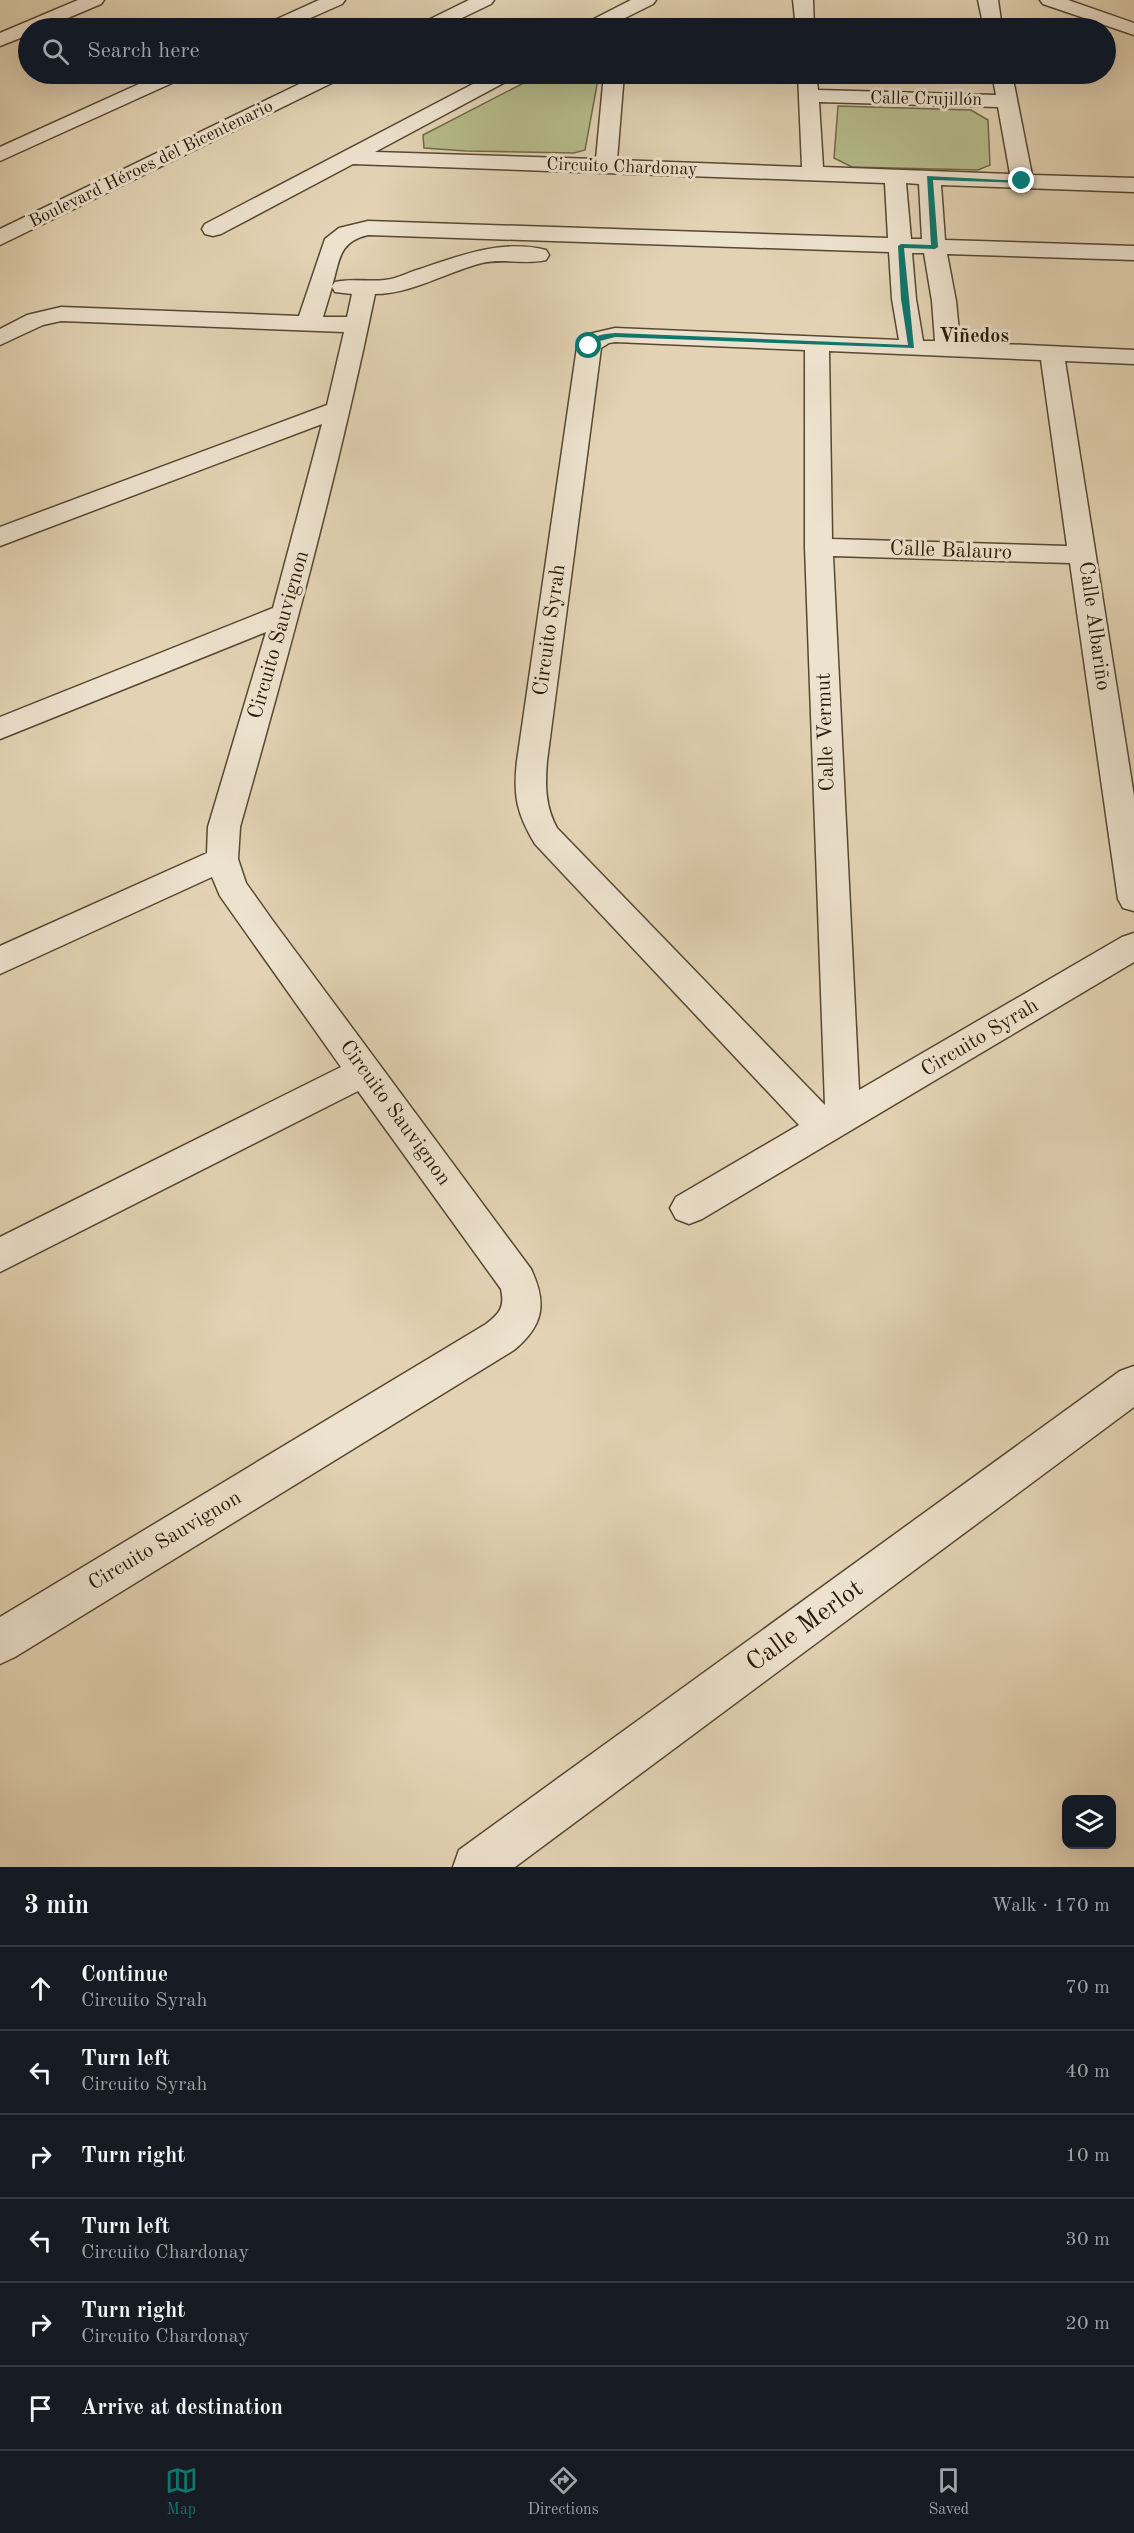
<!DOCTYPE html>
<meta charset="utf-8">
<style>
body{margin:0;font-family:"Old Standard TT",serif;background:#242831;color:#f1f3f6}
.controls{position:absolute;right:18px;bottom:18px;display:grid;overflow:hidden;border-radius:12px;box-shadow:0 6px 24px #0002}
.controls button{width:54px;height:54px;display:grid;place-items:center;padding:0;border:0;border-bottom:2px solid #363941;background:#171b24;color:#f1f3f6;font:30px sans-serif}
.stop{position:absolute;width:18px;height:18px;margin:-14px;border:4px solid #0f766e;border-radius:50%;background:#fff}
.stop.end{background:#0f766e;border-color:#fff;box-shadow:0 2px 6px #0008}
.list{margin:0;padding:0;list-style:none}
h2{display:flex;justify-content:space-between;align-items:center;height:78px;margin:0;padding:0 24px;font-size:26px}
h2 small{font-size:20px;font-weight:400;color:#9ea1a6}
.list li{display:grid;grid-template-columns:39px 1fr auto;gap:18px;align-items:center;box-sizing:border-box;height:84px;padding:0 24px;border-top:2px solid #363941}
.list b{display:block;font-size:22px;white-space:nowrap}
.list p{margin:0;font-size:20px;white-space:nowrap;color:#9ea1a6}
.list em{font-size:20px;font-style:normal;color:#9ea1a6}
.icon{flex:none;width:33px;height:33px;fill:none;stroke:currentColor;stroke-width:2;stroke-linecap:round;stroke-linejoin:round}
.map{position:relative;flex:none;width:1134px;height:1867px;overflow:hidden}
.search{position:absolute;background:#171b24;box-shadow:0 6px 24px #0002;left:18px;right:18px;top:18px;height:66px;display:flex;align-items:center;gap:15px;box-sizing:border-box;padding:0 21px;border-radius:33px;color:#9ea1a6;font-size:22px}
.sheet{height:582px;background:#171b24}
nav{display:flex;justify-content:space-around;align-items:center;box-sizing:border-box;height:84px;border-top:2px solid #363941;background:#171b24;font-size:16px;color:#9ea1a6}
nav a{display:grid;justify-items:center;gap:3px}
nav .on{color:#0f766e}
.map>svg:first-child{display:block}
.green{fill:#b6bb8b;stroke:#6e6a48;stroke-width:1.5}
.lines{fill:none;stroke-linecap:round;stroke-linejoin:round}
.minor-casing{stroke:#564831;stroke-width:3}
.minor{fill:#ede2ce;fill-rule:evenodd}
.route{fill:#0f766e}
.labels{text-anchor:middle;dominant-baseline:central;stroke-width:6;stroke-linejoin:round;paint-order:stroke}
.far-street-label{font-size:18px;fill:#271905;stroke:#ede2ce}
.far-quarter-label{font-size:20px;font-weight:bold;fill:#271905;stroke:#ede2ce}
.street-label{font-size:21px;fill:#271905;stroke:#ede2ce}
.near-street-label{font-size:26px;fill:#271905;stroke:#ede2ce}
</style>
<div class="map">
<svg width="1134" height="1867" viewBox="0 0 1134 1867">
<rect width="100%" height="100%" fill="#e3d3b4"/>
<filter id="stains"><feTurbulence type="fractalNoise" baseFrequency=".00333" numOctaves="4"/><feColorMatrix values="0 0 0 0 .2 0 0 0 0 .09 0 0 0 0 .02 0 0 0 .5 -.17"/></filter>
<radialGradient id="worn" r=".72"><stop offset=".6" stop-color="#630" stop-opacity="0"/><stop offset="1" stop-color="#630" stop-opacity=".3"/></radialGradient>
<g class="green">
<path d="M541 74H599L585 150 574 153 466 151 424 148 423 135Z"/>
<path d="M838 106 971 110 988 120 990 165 978 170 852 167 834 158Z"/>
</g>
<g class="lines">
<g class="minor-casing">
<g id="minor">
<path d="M78 0H104L101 4 44 28H28V35L0 46V33Z"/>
<path d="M319 0H345L342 4 288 28H263L266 24Z"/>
<path d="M469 0H494L491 4 441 28H417L420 24Z"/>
<path d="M631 0H656L653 4 605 28H581L584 24Z"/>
<path d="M793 0H813L814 28H796Z"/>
<path d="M978 0H998L1002 28H984Z"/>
<path d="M1040 0H1068L1134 23V35L1043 4Z"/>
<path d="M161 74H186L183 78 0 161V147Z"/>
<path d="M320 74H345L342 78 0 245V229Z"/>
<path d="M492 74H516L513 78 375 152 596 159 604 74H624L617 160 802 167 798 74H816L818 90 996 95 992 74H1012L1032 175 1134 178V192L941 185 945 240 1134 246V260L947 254 956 301 960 342 1134 350V364L1065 361 1134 796V911L1123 908 1118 899 1070 563 833 556 859 1090 1122 937 1134 933V962L702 1219 689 1224 676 1219 670 1208 676 1197 799 1125 535 844C517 814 513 796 517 761L577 347 589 334 615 328 899 340 892 299 889 252 368 235C338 242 340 260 332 286L335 282C351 278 368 282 385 280 397 279 409 272 420 269 461 255 503 239 546 250L549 255 546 260C525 265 503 258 482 263 446 272 412 294 375 294 338 474 290 650 240 827L238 859 246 883 273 921 531 1269C547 1303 544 1325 514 1350L15 1657 0 1664V1617L486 1324C500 1313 505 1307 501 1289L358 1091 0 1272V1237L341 1067 220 896 212 877 0 974V946L207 853 208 827 266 632 0 739V717L273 608 322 424 0 546V527L327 405 344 332 61 321 43 325 0 345V329L27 315 61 307 299 316 325 239 339 228 368 221 888 238 885 183 353 164 221 234 213 236 205 234 202 229 205 224ZM819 102 998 107 1010 174 823 167ZM906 183 919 184 922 239H911ZM912 253H924L932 301 935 341H923L916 299ZM332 287 335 292 352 294 347 317H323ZM615 342 805 350V547L825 1105 557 828C545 806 545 785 547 761L601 348 609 343ZM829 351 1041 360 1067 546 832 539Z"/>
<path d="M1134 1366V1407L515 1867H453L459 1850 1120 1371Z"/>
</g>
</g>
<use href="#minor" class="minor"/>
</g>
<path class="route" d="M927 176 1025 181 1022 183 933 180 938 247 935 249 904 248 914 348 615 337 596 342 591 348 585 346C593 335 602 334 615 333L908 345 901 299 898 246 901 244 931 245Z"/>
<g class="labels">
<g class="far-street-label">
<text transform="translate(926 99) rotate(1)">Calle Crujillón</text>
<text transform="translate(151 164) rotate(-26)">Boulevard Héroes del Bicentenario</text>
<text transform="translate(622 167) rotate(2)">Circuito Chardonay</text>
</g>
<g class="far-quarter-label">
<text x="974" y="337">Viñedos</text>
</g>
<g class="street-label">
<text transform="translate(951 551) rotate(2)">Calle Balauro</text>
<text transform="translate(1094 626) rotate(82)">Calle Albariño</text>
<text transform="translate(550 630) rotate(-82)">Circuito Syrah</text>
<text transform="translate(279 635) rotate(-74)">Circuito Sauvignon</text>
<text transform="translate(826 732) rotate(-92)">Calle Vermut</text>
<text transform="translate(980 1038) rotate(-31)">Circuito Syrah</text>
<text transform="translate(395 1113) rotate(54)">Circuito Sauvignon</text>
<text transform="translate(165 1541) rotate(-31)">Circuito Sauvignon</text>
</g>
<g class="near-street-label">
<text transform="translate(805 1626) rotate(-36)">Calle Merlot</text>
</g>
</g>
<rect width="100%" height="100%" filter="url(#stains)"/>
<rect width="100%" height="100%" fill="url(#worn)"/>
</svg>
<div class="controls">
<button><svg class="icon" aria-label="layers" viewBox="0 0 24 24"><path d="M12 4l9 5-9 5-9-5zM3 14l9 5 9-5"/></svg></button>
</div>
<div class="stop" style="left:589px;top:346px"></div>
<div class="stop end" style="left:1022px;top:181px"></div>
<div class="search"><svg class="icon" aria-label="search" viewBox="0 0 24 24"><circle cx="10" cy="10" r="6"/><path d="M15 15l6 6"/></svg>Search here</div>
</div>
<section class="sheet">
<h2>3 min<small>Walk · 170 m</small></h2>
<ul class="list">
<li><svg class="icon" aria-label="ahead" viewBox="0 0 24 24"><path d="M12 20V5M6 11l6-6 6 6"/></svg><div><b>Continue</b><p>Circuito Syrah</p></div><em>70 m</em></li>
<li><svg class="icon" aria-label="left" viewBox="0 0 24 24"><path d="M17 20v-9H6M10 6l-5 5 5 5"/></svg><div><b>Turn left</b><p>Circuito Syrah</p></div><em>40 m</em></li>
<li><svg class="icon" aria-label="right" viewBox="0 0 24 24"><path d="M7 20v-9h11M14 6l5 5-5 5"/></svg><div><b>Turn right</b></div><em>10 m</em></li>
<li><svg class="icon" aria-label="left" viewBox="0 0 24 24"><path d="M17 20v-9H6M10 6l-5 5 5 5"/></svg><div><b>Turn left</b><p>Circuito Chardonay</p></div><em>30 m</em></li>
<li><svg class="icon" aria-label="right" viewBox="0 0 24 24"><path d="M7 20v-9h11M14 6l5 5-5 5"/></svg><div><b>Turn right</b><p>Circuito Chardonay</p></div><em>20 m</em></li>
<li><svg class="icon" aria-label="arrive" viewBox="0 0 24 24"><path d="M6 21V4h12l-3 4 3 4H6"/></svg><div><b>Arrive at destination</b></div></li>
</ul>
</section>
<nav>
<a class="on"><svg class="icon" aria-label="map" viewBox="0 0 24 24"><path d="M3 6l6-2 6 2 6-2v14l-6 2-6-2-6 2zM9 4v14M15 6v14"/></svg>Map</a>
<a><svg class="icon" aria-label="directions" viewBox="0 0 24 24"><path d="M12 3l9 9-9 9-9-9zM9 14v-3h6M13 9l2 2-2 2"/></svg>Directions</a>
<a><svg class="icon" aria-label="saved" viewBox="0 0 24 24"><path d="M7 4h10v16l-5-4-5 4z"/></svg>Saved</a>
</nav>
